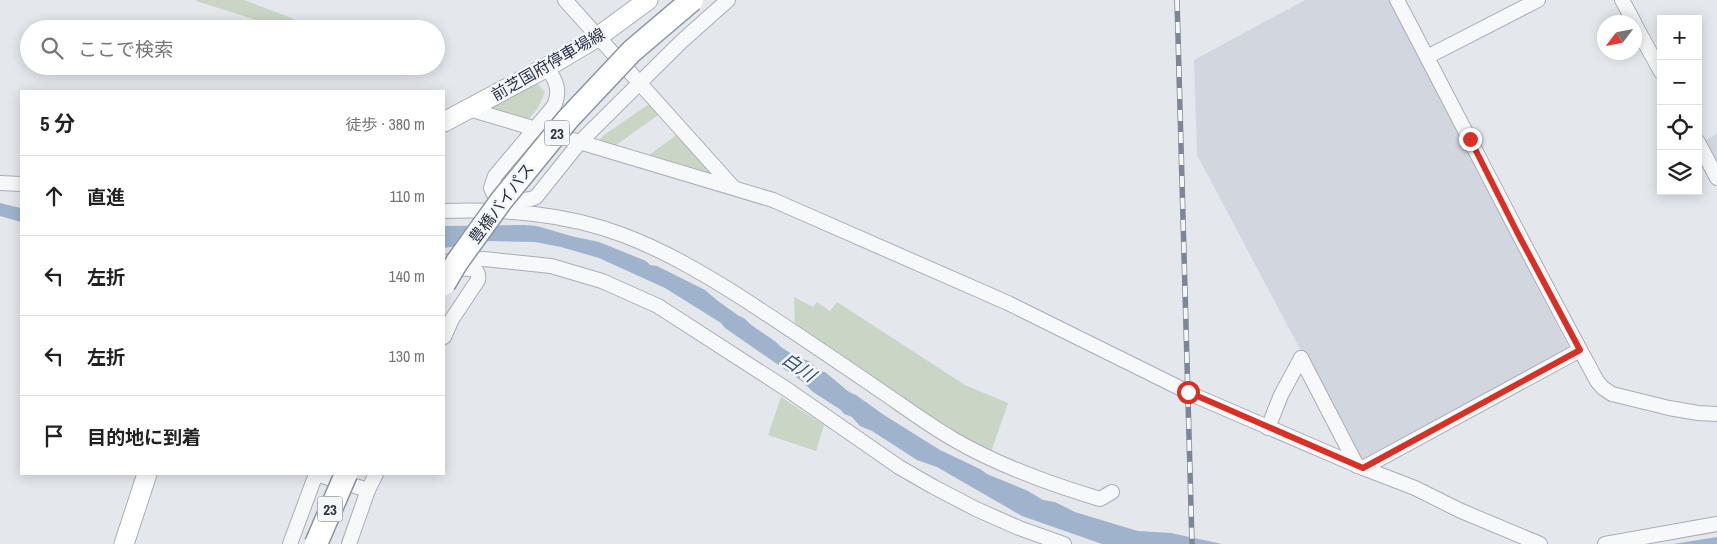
<!DOCTYPE html>
<html lang="ja">
<meta charset="utf-8">
<style>
body{margin:0;font-family:"Archivo Narrow","Noto Sans JP",sans-serif;background:#f2f2f2;color:#222}
.controls{position:absolute;right:15px;top:15px;display:grid;overflow:hidden;border-radius:0px;box-shadow:0 2px 12px #0003}
.controls button{width:45px;height:45px;display:grid;place-items:center;padding:0;border:0;border-bottom:1px solid #e0e0e0;background:#fff;color:#222;font:25px sans-serif}
.compass{position:absolute;left:1597px;top:15px;width:45px;height:45px;border-radius:50%;background:#fff;box-shadow:0 2px 12px #0003;rotate:238deg}
.stop{position:absolute;width:15px;height:15px;margin:-11px;border:4px solid #d93025;border-radius:50%;background:#fff}
.stop.end{background:#d93025;border-color:#fff;box-shadow:0 1px 5px #0008}
.list{margin:0;padding:0;list-style:none}
h2{display:flex;justify-content:space-between;align-items:center;height:65px;margin:0;padding:0 20px;font-size:21px}
h2 small{font-size:16px;font-weight:400;color:#767676}
.list li{display:grid;grid-template-columns:32px 1fr auto;gap:15px;align-items:center;box-sizing:border-box;height:80px;padding:0 20px;border-top:1px solid #e0e0e0}
.list b{display:block;font-size:19px;white-space:nowrap}
.list em{font-size:16px;font-style:normal;color:#767676}
.icon{flex:none;width:28px;height:28px;fill:none;stroke:currentColor;stroke-width:2;stroke-linecap:round;stroke-linejoin:round}
.map{position:relative;flex:none;width:1717px;height:544px;overflow:hidden}
.search{position:absolute;background:#fff;box-shadow:0 2px 12px #0003;left:20px;top:20px;width:425px;height:55px;display:flex;align-items:center;gap:12px;box-sizing:border-box;padding:0 18px;border-radius:28px;color:#767676;font-size:19px}
.panel{position:absolute;background:#fff;box-shadow:0 2px 12px #0003;left:20px;top:90px;width:425px;height:385px;border-radius:0px}
.map>svg:first-child{display:block}
.built{fill:#d2d6de}
.green{fill:#c9d6c5}
.water{fill:#9fb4cc}
.lines{fill:none;stroke-linecap:round;stroke-linejoin:round}
.minor-casing{stroke:#a9aeb7;stroke-width:16}
.secondary-casing{stroke:#a9aeb7;stroke-width:21}
.minor{stroke:#f7f8fa;stroke-width:14}
.secondary{stroke:#fff;stroke-width:19}
.rail-casing{stroke:#7d8696;stroke-width:5.5}
.rail{stroke:#f4f6f9;stroke-width:4;stroke-dasharray:11;stroke-linecap:butt}
.trunk-bridge-casing{stroke:#8b94a3;stroke-width:25;stroke-linecap:butt}
.trunk-bridge{stroke:#fff;stroke-width:22}
.route{stroke:#d93025;stroke-width:6}
.labels{text-anchor:middle;dominant-baseline:central;stroke-width:5;stroke-linejoin:round;paint-order:stroke}
.shield{fill:#f4f6f9;stroke:#676e7b;stroke-width:1}
.shield-label{font-size:15px;font-weight:bold;fill:#2b3445}
.street-label{font-size:16px;fill:#2b3445;stroke:#f4f6f9}
.water-label{font-size:18px;font-style:italic;fill:#34527a;stroke:#f4f6f9}
</style>
<div class="map">
<svg width="1717" height="544" viewBox="0 0 1717 544">
<rect width="100%" height="100%" fill="#e4e7ec"/>
<g class="built">
<path d="M1305 0H1391L1461 135 1459 136 1570 350 1360 462 1197 155 1194 60Z"/>
<path d="M1717 134V171L1702 142Z"/>
</g>
<g class="green">
<path d="M197 0H244L294 19 288 29H285L196 1Z"/>
<path d="M536 82 545 92 538 108 526 122 485 110Z"/>
<path d="M652 102 661 113 612 148 596 144 604 135Z"/>
<path d="M679 133 721 178 645 158Z"/>
<path d="M794 297 813 307 817 302 830 311 837 302 965 385 1008 403 991 452 933 421 795 331Z"/>
<path d="M781 397 824 425 816 451 768 435Z"/>
</g>
<g class="water">
<path d="M0 203 21 208V222L0 216Z"/>
<path d="M524 225 537 226 571 236 599 242 646 261 650 265 657 266 705 290 718 301 739 316 744 318 750 324 776 342 781 347 798 358 809 361 820 371 825 372 849 392 856 395 884 415 940 450 980 469 987 474 1028 491 1043 500 1055 502 1075 512 1121 526 1138 531 1171 533 1222 544H1102L1022 516 937 467 917 460 872 431 860 426 852 417 844 414 841 410 813 392 803 382 725 328 721 323 665 288 599 258 561 247 535 242 489 241 444 248V226Z"/>
<path d="M1717 537V544H1673Z"/>
</g>
<g class="lines">
<g class="minor-casing">
<g id="minor">
<path d="M565 0 733 187"/>
<path d="M1397 0C1464 127 1528 255 1597 381L1603 388 1612 394 1669 408 1698 413 1717 414"/>
<path d="M1622 0 1634 22"/>
<path d="M1634 23 1661 72"/>
<path d="M1427 57 1538 0"/>
<path d="M547 67C556 81 561 90 554 106L495 176 491 188 493 193C506 196 522 204 536 197L580 142 682 41 728 0"/>
<path d="M469 109 773 200 1008 303 1198 397 1363 468 1415 488 1459 510 1540 544"/>
<path d="M1698 142 1717 178"/>
<path d="M0 183 21 184"/>
<path d="M444 211C504 209 565 213 623 235 663 250 699 271 736 294 784 325 831 357 878 389 903 406 927 424 953 439 999 466 1050 484 1100 499L1112 492"/>
<path d="M444 262 484 259 551 266 602 281 658 306 788 390 899 467 932 486 976 509 1019 528 1064 544"/>
<path d="M444 337 452 319 478 280C480 266 468 269 457 269"/>
<path d="M1301 358 1357 466"/>
<path d="M1268 428 1281 395 1301 358"/>
<path d="M1363 468 1580 350"/>
<path d="M316 474 368 490"/>
<path d="M290 544 316 474"/>
<path d="M349 544 368 490 376 474"/>
<path d="M1605 544 1717 524"/>
</g>
</g>
<g class="secondary-casing">
<g id="secondary">
<path d="M444 122 547 67 599 36 648 0"/>
<path d="M124 544 147 474"/>
</g>
</g>
<use href="#minor" class="minor"/>
<use href="#secondary" class="secondary"/>
<g class="rail-casing">
<path id="rail" d="M1177 0 1192 544"/>
</g>
<use href="#rail" class="rail"/>
<g class="trunk-bridge-casing">
<g id="trunk-bridge">
<path d="M444 284 457 262 501 201 568 119 632 51 692 0"/>
<path d="M316 544 346 474"/>
</g>
</g>
<use href="#trunk-bridge" class="trunk-bridge"/>
</g>
<g class="lines">
<path class="route" d="M1188 392 1363 468 1580 350 1517 232 1470 139"/>
</g>
<g class="labels">
<g class="shield">
<rect x="544.5" y="120.5" width="25" height="25" rx="4"/>
<rect x="317.5" y="496.5" width="25" height="25" rx="4"/>
</g>
<g class="shield-label">
<text x="557" y="133">23</text>
<text x="330" y="509">23</text>
</g>
<g class="street-label">
<text transform="translate(548 64) rotate(-30)">前芝国府停車場線</text>
<text transform="translate(501 203) rotate(-53)">豊橋バイパス</text>
</g>
<g class="water-label">
<text transform="translate(799 367) rotate(35)">白川</text>
</g>
</g>
</svg>
<div class="controls">
<button>+</button>
<button>−</button>
<button><svg class="icon" aria-label="locate" viewBox="0 0 24 24"><circle cx="12" cy="12" r="6"/><path d="M12 2v4M12 18v4M2 12h4M18 12h4"/></svg></button>
<button><svg class="icon" aria-label="layers" viewBox="0 0 24 24"><path d="M12 4l9 5-9 5-9-5zM3 14l9 5 9-5"/></svg></button>
</div>
<svg class="compass" viewBox="-18 -18 36 36"><path d="M0-13l5 13h-10z" fill="#e53935"/><path d="M0 13l5-13h-10z" fill="#767676"/></svg>
<div class="stop" style="left:1188px;top:392px"></div>
<div class="stop end" style="left:1470px;top:139px"></div>
<div class="search"><svg class="icon" aria-label="search" viewBox="0 0 24 24"><circle cx="10" cy="10" r="6"/><path d="M15 15l6 6"/></svg>ここで検索</div>
<section class="panel">
<h2>5 分<small>徒歩 · 380 m</small></h2>
<ul class="list">
<li><svg class="icon" aria-label="ahead" viewBox="0 0 24 24"><path d="M12 20V5M6 11l6-6 6 6"/></svg><div><b>直進</b></div><em>110 m</em></li>
<li><svg class="icon" aria-label="left" viewBox="0 0 24 24"><path d="M17 20v-9H6M10 6l-5 5 5 5"/></svg><div><b>左折</b></div><em>140 m</em></li>
<li><svg class="icon" aria-label="left" viewBox="0 0 24 24"><path d="M17 20v-9H6M10 6l-5 5 5 5"/></svg><div><b>左折</b></div><em>130 m</em></li>
<li><svg class="icon" aria-label="arrive" viewBox="0 0 24 24"><path d="M6 21V4h12l-3 4 3 4H6"/></svg><div><b>目的地に到着</b></div></li>
</ul>
</section>
</div>
